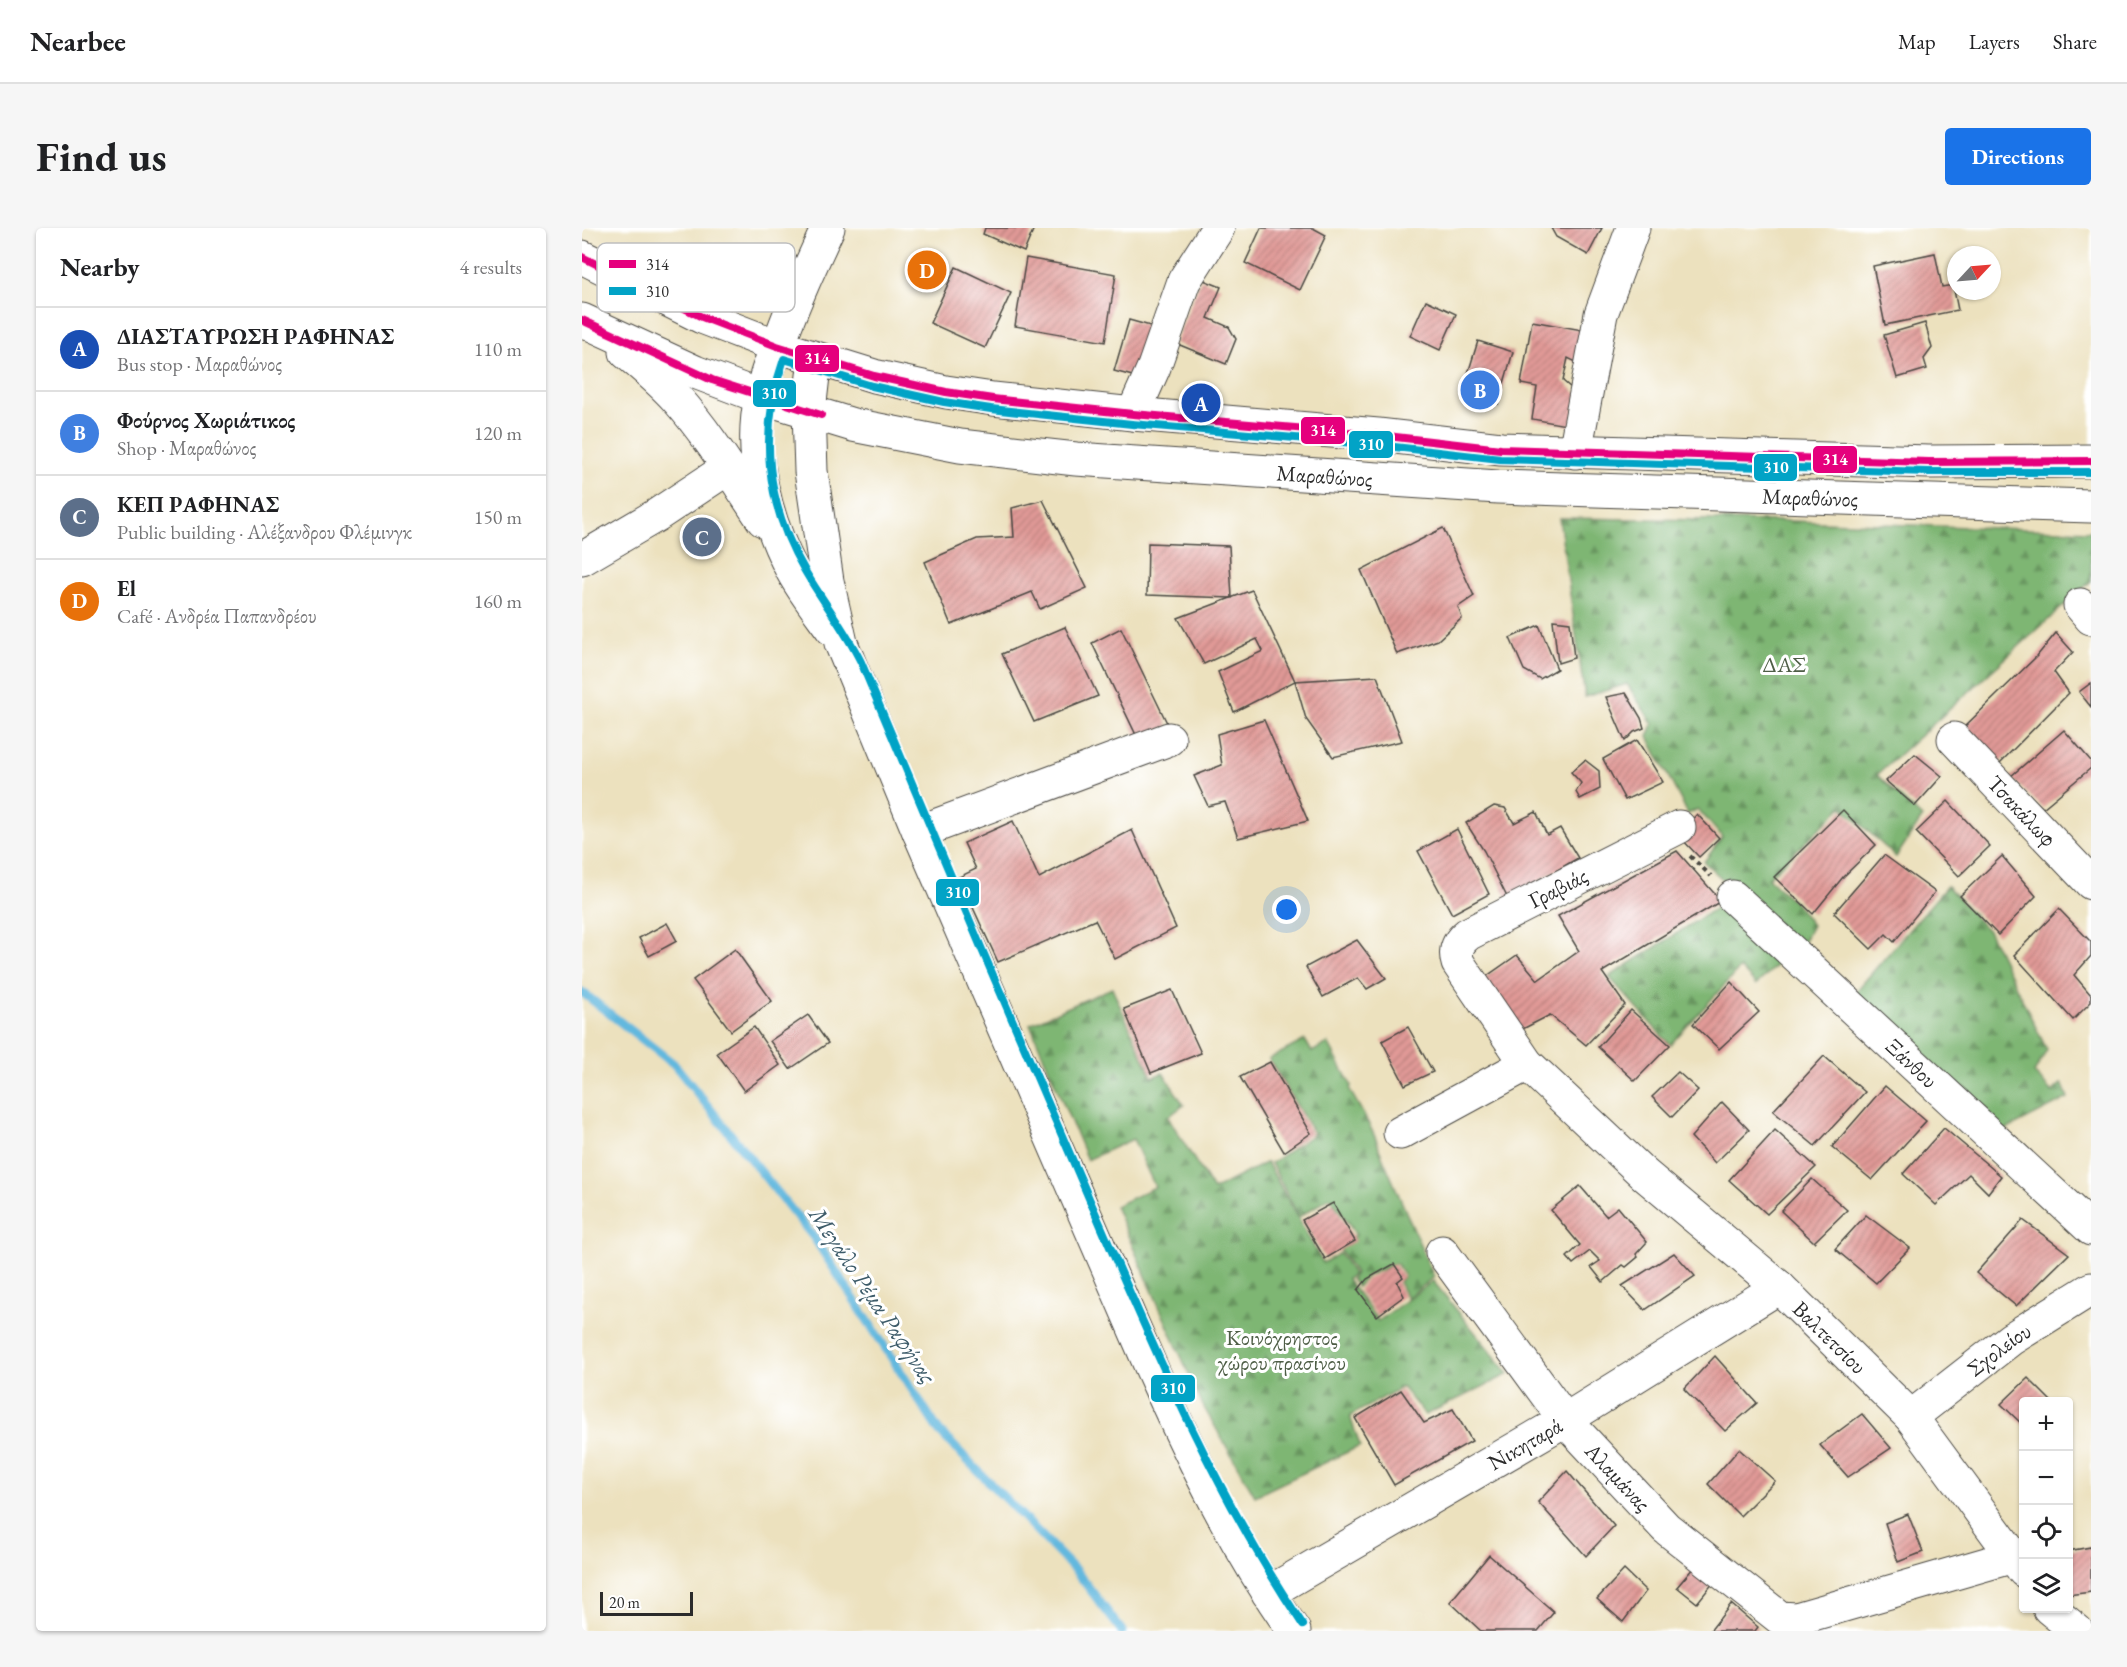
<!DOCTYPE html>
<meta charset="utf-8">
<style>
body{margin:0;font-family:"EB Garamond",serif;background:#f6f6f6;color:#202124}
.controls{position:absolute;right:18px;bottom:18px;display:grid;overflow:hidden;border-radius:6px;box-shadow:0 2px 4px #0004}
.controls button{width:54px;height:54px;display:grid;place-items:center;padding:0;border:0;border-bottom:2px solid #e0e0e0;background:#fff;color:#202124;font:30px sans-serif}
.compass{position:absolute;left:1365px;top:18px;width:54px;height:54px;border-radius:50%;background:#fff;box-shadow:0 2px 4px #0004;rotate:64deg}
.scale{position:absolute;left:18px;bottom:15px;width:93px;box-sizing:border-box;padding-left:6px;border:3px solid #2b2b2b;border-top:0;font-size:16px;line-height:21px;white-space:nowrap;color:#2b2b2b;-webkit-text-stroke:4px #fff;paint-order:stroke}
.you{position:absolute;left:705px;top:682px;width:21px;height:21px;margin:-15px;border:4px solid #fff;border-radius:50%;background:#1a73e8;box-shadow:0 0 0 9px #1a73e833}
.badge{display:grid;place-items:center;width:39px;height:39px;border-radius:50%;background:#1a73e8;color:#fff;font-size:20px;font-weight:700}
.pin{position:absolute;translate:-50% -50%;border:3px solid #fff;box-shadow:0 2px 6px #0006}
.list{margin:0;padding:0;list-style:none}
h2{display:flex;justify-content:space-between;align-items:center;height:78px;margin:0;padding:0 24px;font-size:26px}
h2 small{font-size:20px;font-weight:400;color:#757577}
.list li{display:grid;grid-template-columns:39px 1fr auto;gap:18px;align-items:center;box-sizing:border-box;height:84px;padding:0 24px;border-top:2px solid #e0e0e0}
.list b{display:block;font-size:22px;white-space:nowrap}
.list p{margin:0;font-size:20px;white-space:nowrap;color:#757577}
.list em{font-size:20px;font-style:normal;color:#757577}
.icon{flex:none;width:33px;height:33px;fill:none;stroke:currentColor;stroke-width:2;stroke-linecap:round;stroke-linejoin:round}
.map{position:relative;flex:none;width:1509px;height:1403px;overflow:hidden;border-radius:6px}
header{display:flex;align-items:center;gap:36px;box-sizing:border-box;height:84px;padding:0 30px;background:#fff;border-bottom:2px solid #e0e0e0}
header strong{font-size:28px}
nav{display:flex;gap:33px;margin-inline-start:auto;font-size:21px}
.intro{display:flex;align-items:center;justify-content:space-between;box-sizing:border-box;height:144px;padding:0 36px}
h1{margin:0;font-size:42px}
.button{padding:15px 27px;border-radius:6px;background:#1a73e8;color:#fff;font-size:21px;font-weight:700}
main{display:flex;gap:36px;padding:0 36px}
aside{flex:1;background:#fff;border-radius:6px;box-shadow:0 2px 4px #0004}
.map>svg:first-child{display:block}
.forest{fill:url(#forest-firs);stroke:#54704f;stroke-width:1.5}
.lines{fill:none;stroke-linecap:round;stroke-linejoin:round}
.stream{stroke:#62b8de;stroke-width:9}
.building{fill:url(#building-hatch)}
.minor-casing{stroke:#484641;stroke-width:35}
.major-casing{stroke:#484641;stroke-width:35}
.path{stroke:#484641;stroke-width:4;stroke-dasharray:4.5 4.5;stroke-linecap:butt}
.minor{stroke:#fff;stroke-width:33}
.major{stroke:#fff;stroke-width:33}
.bus-1-casing{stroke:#fff;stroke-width:12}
.bus-2-casing{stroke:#fff;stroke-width:12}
.bus-1{stroke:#e5007d;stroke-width:8}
.bus-2{stroke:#02a3c6;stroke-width:8}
.labels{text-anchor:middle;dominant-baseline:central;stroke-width:6;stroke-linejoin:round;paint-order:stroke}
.street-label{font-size:22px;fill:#2b2b2b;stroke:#fff}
.park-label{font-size:22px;fill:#4e5e46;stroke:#fff}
.water-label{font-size:24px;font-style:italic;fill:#3e5c6a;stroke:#fff}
.key{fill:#fff;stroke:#bfbfbf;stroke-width:1.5}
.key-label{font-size:16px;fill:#2b2b2b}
.line-badge{stroke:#fff;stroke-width:2}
.badge-label{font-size:16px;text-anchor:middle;font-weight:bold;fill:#fff}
</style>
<header>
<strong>Nearbee</strong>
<nav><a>Map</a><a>Layers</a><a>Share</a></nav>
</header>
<div class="intro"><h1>Find us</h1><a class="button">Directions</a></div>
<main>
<aside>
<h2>Nearby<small>4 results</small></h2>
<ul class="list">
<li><span class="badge" style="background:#1a4fb4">A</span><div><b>ΔΙΑΣΤΑΥΡΩΣΗ ΡΑΦΗΝΑΣ</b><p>Bus stop · Μαραθώνος</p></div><em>110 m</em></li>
<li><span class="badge" style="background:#3f7fe0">B</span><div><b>Φούρνος Χωριάτικος</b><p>Shop · Μαραθώνος</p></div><em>120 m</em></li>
<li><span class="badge" style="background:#5c6f8a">C</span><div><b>ΚΕΠ ΡΑΦΗΝΑΣ</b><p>Public building · Αλέξανδρου Φλέμινγκ</p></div><em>150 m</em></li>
<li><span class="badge" style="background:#e8710a">D</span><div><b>El</b><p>Café · Ανδρέα Παπανδρέου</p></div><em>160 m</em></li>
</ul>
</aside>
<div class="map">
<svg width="1509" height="1403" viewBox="0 0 1509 1403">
<defs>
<pattern id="forest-firs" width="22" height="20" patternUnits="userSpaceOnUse" patternTransform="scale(1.5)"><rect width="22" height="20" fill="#7eb673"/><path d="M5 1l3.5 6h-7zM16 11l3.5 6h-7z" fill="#67945f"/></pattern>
<pattern id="building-hatch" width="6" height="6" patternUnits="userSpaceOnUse" patternTransform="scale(1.5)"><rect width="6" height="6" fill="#e19a97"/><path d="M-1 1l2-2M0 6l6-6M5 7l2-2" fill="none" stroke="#b77e7b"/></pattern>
</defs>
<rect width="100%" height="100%" fill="#fff"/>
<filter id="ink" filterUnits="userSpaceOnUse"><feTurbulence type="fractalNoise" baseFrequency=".0167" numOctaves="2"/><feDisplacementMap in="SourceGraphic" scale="12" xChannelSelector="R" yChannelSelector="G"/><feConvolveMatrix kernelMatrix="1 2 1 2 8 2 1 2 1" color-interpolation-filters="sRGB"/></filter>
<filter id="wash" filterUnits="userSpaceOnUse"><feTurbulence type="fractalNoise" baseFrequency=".008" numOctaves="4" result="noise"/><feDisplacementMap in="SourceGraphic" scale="24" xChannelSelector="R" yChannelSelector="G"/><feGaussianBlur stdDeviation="1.35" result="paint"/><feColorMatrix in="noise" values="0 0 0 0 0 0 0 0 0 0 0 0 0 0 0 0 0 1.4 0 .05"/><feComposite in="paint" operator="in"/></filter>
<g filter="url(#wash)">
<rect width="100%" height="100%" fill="#ece1be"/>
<g class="forest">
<path d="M977 290 1209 293 1509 303V353L1295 547 1340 590 1314 629 1260 579 1186 650 1215 677 1230 697 1217 722 1122 634 1140 609 1116 581 1106 586 1066 509 1071 496 1045 456 1003 469Z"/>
<path d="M1365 658 1407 704 1465 822 1452 845 1470 864 1480 855 1486 870 1420 904 1270 768Z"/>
<path d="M1151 669 1165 682 1155 700 1180 717 1197 735 1174 757 1158 740 1088 817 1027 749Z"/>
<path d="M530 760 570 849 581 845 602 877 586 889 631 962 685 934 741 1035 758 1025 771 1046 765 1051 796 1093 851 1053 927 1146 843 1187 820 1159 768 1188 778 1218 673 1268 620 1176 533 978 573 959 551 911 505 932 448 796Z"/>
<path d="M723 812 730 824 746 815 769 857 768 862C775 876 796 909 797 921L852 1049 825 1070 817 1054 822 1047 814 1035 785 1048 775 1059 769 1051 773 1045 756 1018 774 1007 748 969 717 989 689 935 732 906 687 831Z"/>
</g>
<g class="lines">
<path class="stream" d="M0 764 92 836 233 1011 357 1203 494 1343 540 1403"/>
</g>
<g id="blocks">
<g class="building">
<path d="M403 0H452L442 24 401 6Z"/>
<path d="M679 0H731L744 7 718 62 663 35Z"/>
<path d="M969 0H1020L1006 27 974 9Z"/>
<path d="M1353 25 1360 59 1371 57 1376 82 1303 97 1291 38Z"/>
<path d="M444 30 534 46 523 114 433 98Z"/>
<path d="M374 39 429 65 403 120 348 95Z"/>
<path d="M619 51 639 59 626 90 647 99 654 111 644 136 593 115Z"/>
<path d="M844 72 874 86 858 122 828 108Z"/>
<path d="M547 92 572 99 558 150 532 143Z"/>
<path d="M950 93 1006 103 1000 137 986 130 981 153 996 166 989 198 950 191 955 159 939 156Z"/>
<path d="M1343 95 1350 120 1342 131 1345 141 1315 150 1302 107Z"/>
<path d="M896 113 931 124 916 176 880 165Z"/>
<path d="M461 272 505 360 458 381 450 364 369 397 343 334 395 311 432 309 430 280Z"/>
<path d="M861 300 892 368 876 379 880 390 856 412 815 426 779 342Z"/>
<path d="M566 315 647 318 650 370 565 367Z"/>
<path d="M670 362 713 453 652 484 636 444 681 423 675 411 622 436 596 390Z"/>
<path d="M971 392 988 394 992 430 976 435Z"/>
<path d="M957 397 975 441 958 451 942 442 928 410Z"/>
<path d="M483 399 516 468 452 494 420 426Z"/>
<path d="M539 400 587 499 556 511 510 415Z"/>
<path d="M1474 405 1491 424 1472 444 1487 465 1414 539 1379 502 1455 428Z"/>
<path d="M795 448 820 513 751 529 724 491 713 453Z"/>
<path d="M1509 455V479L1497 464Z"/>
<path d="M1044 465 1059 490 1062 500 1052 504 1043 513 1024 469Z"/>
<path d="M682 492 726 593 656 610 643 574 626 578 612 548 640 537 635 506Z"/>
<path d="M1482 502 1509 533V540L1461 580 1428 549Z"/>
<path d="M1055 512 1081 554 1043 572 1021 531Z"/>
<path d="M1333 526 1360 548 1333 578 1304 553Z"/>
<path d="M1003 532 1017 543 1018 561 998 571 994 564 999 555 989 544Z"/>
<path d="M1366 573 1408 618 1377 648 1334 604Z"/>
<path d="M912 578 923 580 932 595 954 584 965 607 978 600 996 630 926 671 902 623 884 595Z"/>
<path d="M1261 582 1294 617 1261 649 1231 686 1192 649Z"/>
<path d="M1115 586 1137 610 1117 629 1096 607Z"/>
<path d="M431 593 457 650 550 602 594 700 533 731 513 692 416 734 377 649 394 641 382 615Z"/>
<path d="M875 601 907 666 870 686 836 623Z"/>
<path d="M1095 623 1139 673 1020 744 1043 777 1004 817 968 787 927 808 895 755 935 727 956 752 997 723 976 688Z"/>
<path d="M1302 627 1353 664 1312 714 1304 706 1289 721 1252 685Z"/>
<path d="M1420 628 1454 668 1416 707 1378 668Z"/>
<path d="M1477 681 1509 714V728L1492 747 1509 767V774L1491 792 1432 727Z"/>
<path d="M85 695 95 713 67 728 57 710Z"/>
<path d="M775 712 804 750 785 761 776 750 741 769 724 739Z"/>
<path d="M153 721 190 773 149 803 111 752Z"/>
<path d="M1149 754 1177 784 1137 821 1111 796Z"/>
<path d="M590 762 619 825 569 845 542 781Z"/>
<path d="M1049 782 1088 817 1053 853 1016 819Z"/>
<path d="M226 787 246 815 208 841 188 813Z"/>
<path d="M172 799 198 837 162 863 135 825Z"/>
<path d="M826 799 851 844 823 857 800 813Z"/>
<path d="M1242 828 1283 864 1233 918 1191 883Z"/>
<path d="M688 834 729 905 702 924 658 849Z"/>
<path d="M1096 844 1116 862 1090 889 1070 869Z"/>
<path d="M1303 858 1344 893 1290 952 1250 919Z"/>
<path d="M1140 874 1167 902 1133 935 1109 909Z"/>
<path d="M1362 900 1419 948 1406 965 1387 946 1354 977 1321 946Z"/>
<path d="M1193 902 1234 939 1185 986 1147 952Z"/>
<path d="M1230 951 1265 982 1232 1014 1199 983Z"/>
<path d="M998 958 1024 988 1036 979 1065 1014 1054 1026 1056 1029 1044 1039 1041 1037 1021 1054 1009 1039 1018 1033 1008 1023 991 1036 985 1029 998 1017 969 982Z"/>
<path d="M751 975 773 1013 743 1031 720 992Z"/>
<path d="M1284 987 1328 1020 1294 1055 1253 1021Z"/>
<path d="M1441 992 1487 1026 1434 1078 1394 1045Z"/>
<path d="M1092 1025 1113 1048 1063 1082 1040 1058Z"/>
<path d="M812 1036 821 1049 815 1054 822 1068 795 1088 776 1062 785 1051Z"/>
<path d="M1133 1128 1175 1175 1143 1203 1102 1161Z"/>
<path d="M1446 1150 1470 1174H1442V1198L1419 1176Z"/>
<path d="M819 1162 842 1195 871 1181 890 1213 812 1257 773 1190Z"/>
<path d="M1280 1186 1309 1220 1266 1249 1238 1217Z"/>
<path d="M1157 1221 1193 1253 1158 1288 1126 1256Z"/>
<path d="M985 1243 1032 1298 1004 1328 956 1274Z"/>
<path d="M1326 1286 1341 1324 1316 1334 1303 1295Z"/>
<path d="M1509 1319V1364L1486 1367V1323Z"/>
<path d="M907 1327 972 1384 956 1403H899L868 1374Z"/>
<path d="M1112 1339 1132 1354 1115 1375 1095 1359Z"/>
<path d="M1042 1342 1064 1363 1041 1394 1015 1371Z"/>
<path d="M1149 1376 1176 1399 1173 1403H1128Z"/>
</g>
</g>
</g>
<g filter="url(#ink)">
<use href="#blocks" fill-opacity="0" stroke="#484641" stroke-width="1.5"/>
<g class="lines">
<g class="minor-casing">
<g id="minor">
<path d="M551 186 572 139 602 53 636 0"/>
<path d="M993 224 1019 86 1051 0"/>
<path d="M0 331 75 287 146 240"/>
<path d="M1498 377 1509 390"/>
<path id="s1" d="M1372 511 1509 655"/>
<path id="s2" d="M1097 599 886 706C876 714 872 722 876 735L945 836 1063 947 1197 1059 1329 1189 1442 1343"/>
<path d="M337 604 587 511"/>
<path id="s3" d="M1151 669 1509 1001"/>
<path d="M818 905 945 836"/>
<path id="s4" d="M860 1024 983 1192 1084 1300 1198 1390 1214 1391 1432 1328"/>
<path id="s5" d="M1329 1189 1429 1111 1509 1061"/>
<path id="s6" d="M686 1365 983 1192 1197 1059"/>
<path d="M1467 1380 1495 1403"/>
</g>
</g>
<g class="major-casing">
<g id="major">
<path d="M246 0C230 34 214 69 201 104 192 125 183 147 179 169 166 227 184 293 211 344 222 364 237 383 250 401"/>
<path d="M0 29 120 89 195 118 292 148 364 164 411 171 551 186 796 207 919 221 1347 234 1509 233"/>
<path id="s7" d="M0 92 113 144 179 169 271 197 378 218 494 231 916 259 1509 278"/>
<path d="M44 124C62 139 80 154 95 171 128 208 154 252 181 292"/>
<path d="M233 130 227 183 229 243 245 353 259 415 337 604 569 1139C610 1231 654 1320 712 1403"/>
</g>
</g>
<path class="path" d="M1108 628 1129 648"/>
<use href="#minor" class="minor"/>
<use href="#major" class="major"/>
<g class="bus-1-casing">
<g id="bus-1">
<path d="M0 29 120 89 195 118 292 148 364 164 411 171 551 186 796 207 919 221 1347 234 1509 233"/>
<path d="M0 92 130 152 239 187"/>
</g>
</g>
<g class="bus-2-casing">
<path id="bus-2" d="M721 1397C631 1263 570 1116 506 968 429 791 353 612 279 434 263 401 241 374 223 343 184 277 176 204 202 131L290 158 362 174 409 181 550 196 795 217 918 231 1347 244H1509"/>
</g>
<use href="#bus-1" class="bus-1"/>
<use href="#bus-2" class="bus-2"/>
</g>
</g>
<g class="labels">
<g class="street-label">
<text stroke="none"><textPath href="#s7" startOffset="766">Μαραθώνος</textPath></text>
<text stroke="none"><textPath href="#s7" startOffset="1252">Μαραθώνος</textPath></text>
<text stroke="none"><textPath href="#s1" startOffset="99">Τσακάλωφ</textPath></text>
<text transform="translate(976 660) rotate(-27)">Γραβιάς</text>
<text stroke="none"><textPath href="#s3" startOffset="244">Ξάνθου</textPath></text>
<text stroke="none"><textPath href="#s2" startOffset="800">Βαλτετσίου</textPath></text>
<text stroke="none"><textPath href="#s5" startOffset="111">Σχολείου</textPath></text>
<text stroke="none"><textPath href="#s6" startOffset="297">Νικηταρά</textPath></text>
<text stroke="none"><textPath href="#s4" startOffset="286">Αλαμάνας</textPath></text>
</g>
<g class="park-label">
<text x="1202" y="436">ΔΑΣ</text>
<text x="700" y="1109">Κοινόχρηστος<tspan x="700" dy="25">χώρου πρασίνου</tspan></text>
</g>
<g class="water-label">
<text transform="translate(291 1067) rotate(56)">Μεγάλο Ρέμα Ραφήνας</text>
</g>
</g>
<rect x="15" y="15" width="198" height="69" rx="9" class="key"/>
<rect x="27" y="32" width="27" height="8" fill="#e5007d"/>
<rect x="27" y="59" width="27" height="8" fill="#02a3c6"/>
<g class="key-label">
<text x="64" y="42">314</text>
<text x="64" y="69">310</text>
</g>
<g class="line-badge">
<rect x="212" y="116" width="46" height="29" rx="6" fill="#e5007d"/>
<rect x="170" y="151" width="45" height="29" rx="6" fill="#02a3c6"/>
<rect x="718" y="188" width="46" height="29" rx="6" fill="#e5007d"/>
<rect x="766" y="202" width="46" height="29" rx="6" fill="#02a3c6"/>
<rect x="1230" y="217" width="46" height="29" rx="6" fill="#e5007d"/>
<rect x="1171" y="225" width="45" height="29" rx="6" fill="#02a3c6"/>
<rect x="353" y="650" width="45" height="29" rx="6" fill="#02a3c6"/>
<rect x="568" y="1146" width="46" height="29" rx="6" fill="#02a3c6"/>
</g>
<g class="badge-label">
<text x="235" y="136">314</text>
<text x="192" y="171">310</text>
<text x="741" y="208">314</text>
<text x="789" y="222">310</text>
<text x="1253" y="237">314</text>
<text x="1194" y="245">310</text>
<text x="376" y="670">310</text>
<text x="591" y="1166">310</text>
</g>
</svg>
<div class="controls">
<button>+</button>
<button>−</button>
<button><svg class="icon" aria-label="locate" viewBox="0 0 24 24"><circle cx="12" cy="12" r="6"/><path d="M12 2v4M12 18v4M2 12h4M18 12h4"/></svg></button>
<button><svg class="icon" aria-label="layers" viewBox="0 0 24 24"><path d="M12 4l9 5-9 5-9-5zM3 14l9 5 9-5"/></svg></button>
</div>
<svg class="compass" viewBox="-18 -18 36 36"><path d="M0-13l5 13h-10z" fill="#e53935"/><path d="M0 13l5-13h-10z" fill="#757577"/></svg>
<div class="scale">20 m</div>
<div class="you"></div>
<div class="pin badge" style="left:619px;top:175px;background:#1a4fb4">A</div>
<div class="pin badge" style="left:898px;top:162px;background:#3f7fe0">B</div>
<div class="pin badge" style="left:120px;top:309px;background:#5c6f8a">C</div>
<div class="pin badge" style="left:345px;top:42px;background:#e8710a">D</div>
</div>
</main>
